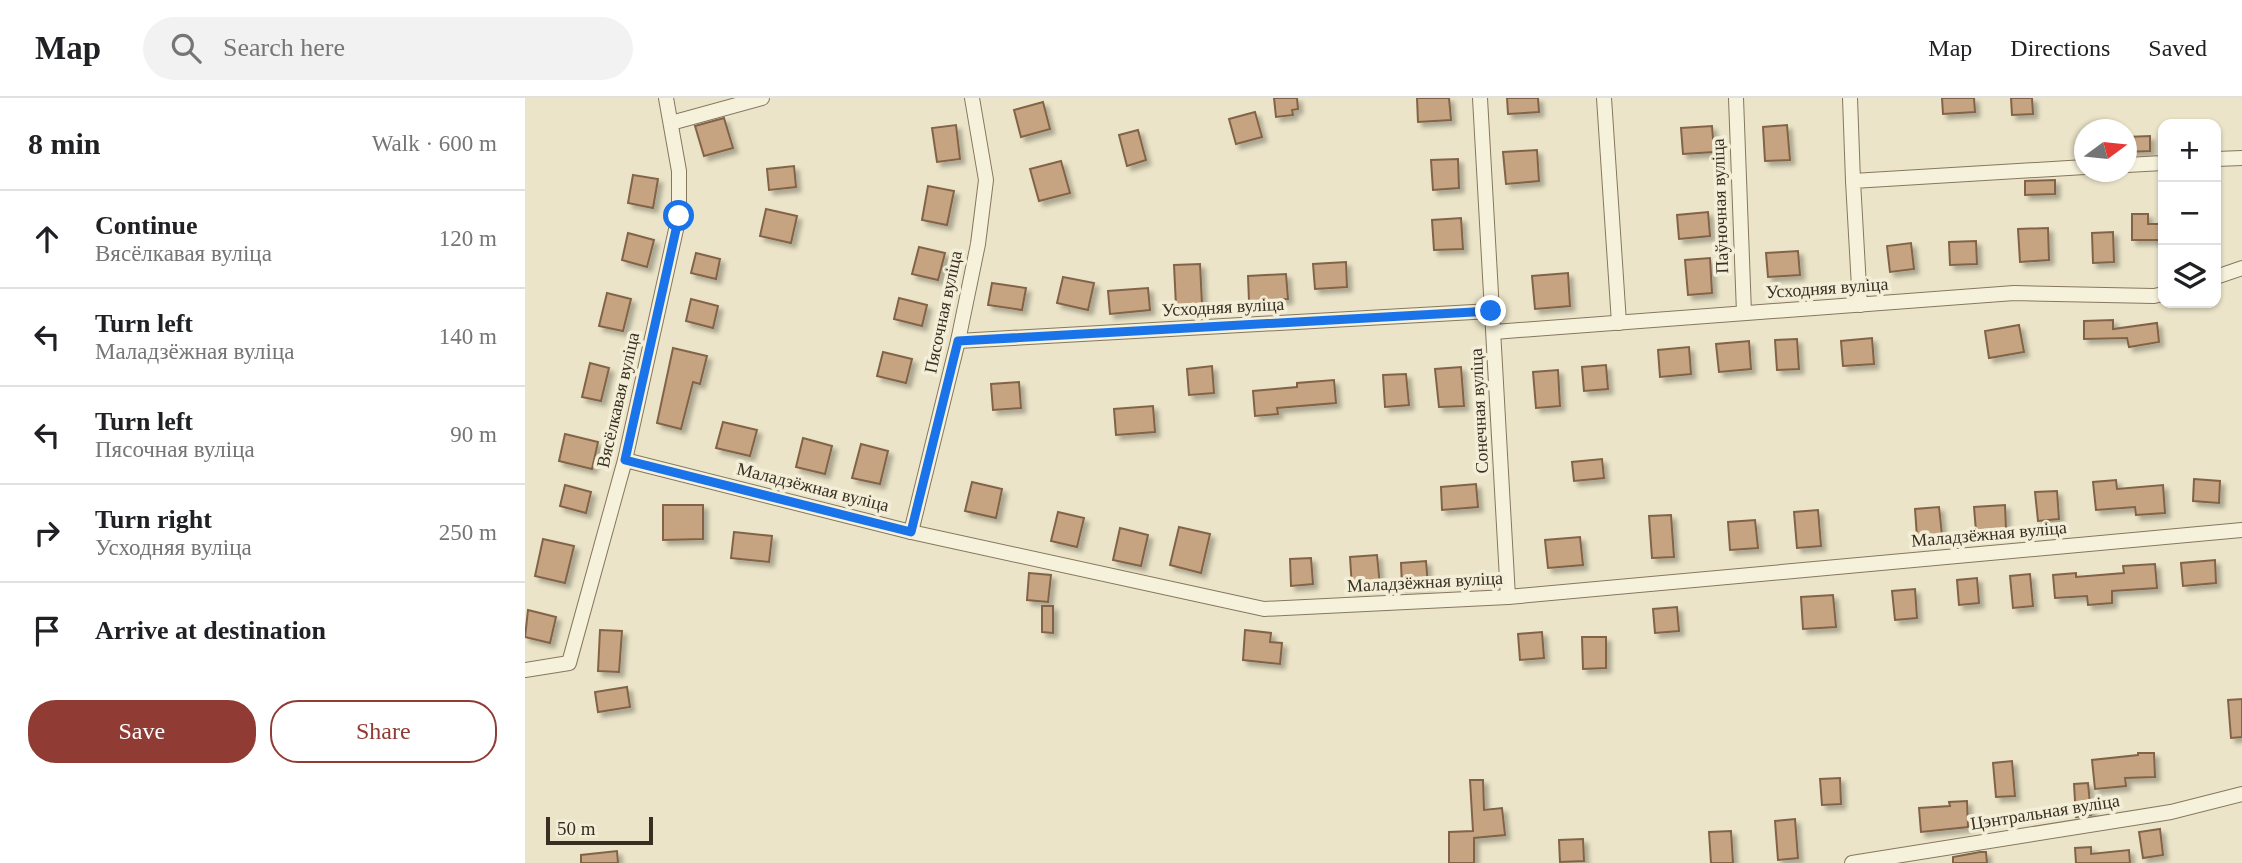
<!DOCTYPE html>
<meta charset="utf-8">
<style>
body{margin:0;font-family:"Times New Roman",serif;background:#f2f2f2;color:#202124}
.controls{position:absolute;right:21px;top:21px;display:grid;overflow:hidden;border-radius:14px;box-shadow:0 2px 5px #0004}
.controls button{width:63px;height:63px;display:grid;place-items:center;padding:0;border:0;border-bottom:2px solid #e0e0e0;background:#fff;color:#202124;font:35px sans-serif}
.compass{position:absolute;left:1549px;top:21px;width:63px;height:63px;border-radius:50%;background:#fff;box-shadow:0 2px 5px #0004;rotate:75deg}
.scale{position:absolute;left:21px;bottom:18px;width:107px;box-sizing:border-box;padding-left:7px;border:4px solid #382e21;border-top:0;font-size:19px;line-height:24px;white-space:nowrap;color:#382e21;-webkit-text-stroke:5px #f3eed7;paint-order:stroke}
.stop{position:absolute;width:21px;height:21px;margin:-16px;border:5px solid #1a73e8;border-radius:50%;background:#fff}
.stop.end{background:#1a73e8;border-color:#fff;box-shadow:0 2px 7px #0008}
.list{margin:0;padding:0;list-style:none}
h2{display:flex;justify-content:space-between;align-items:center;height:91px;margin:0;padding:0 28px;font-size:30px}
h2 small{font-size:23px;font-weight:400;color:#757577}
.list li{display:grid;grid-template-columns:46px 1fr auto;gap:21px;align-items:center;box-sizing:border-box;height:98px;padding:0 28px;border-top:2px solid #e0e0e0}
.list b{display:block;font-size:26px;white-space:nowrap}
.list p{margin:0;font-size:23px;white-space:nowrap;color:#757577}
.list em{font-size:23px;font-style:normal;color:#757577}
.actions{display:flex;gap:14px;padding:21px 28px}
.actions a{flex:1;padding:16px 0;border:2px solid #903b34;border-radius:28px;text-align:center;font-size:24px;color:#903b34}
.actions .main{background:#903b34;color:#fff}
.icon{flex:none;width:38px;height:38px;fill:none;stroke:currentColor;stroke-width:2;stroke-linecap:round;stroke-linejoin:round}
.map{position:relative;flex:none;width:1717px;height:765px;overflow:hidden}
header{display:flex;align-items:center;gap:42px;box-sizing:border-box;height:98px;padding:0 35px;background:#fff;border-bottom:2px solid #e0e0e0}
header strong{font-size:33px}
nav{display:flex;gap:38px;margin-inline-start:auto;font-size:24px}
.search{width:490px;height:63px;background:#f2f2f2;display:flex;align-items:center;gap:18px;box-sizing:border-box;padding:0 24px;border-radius:38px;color:#757577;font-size:26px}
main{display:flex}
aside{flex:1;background:#fff}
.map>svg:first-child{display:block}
.building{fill:#c6a482;stroke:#836447;stroke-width:2;filter:url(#shadow)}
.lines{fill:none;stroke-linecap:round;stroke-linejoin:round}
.minor-casing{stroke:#86775f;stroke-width:16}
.minor{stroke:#f6f1db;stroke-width:14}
.route{stroke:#1a73e8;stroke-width:9}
.labels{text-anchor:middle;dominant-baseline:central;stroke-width:7;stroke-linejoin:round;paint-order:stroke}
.street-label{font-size:18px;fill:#382e21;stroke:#f3eed7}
</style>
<header>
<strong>Map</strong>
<div class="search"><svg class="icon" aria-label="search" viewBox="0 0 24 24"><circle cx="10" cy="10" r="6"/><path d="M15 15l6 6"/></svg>Search here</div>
<nav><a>Map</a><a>Directions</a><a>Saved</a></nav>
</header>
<main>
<aside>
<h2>8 min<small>Walk · 600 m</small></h2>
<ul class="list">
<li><svg class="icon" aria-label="ahead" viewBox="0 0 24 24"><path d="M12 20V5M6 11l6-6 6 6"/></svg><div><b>Continue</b><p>Вясёлкавая вуліца</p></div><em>120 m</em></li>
<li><svg class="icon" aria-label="left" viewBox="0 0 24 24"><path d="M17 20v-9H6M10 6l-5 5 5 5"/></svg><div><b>Turn left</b><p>Маладзёжная вуліца</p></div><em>140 m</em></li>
<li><svg class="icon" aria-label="left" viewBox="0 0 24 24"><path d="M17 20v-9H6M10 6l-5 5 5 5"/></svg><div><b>Turn left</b><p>Пясочная вуліца</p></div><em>90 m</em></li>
<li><svg class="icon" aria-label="right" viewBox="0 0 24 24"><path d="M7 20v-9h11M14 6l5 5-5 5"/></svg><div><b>Turn right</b><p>Усходняя вуліца</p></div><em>250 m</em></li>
<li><svg class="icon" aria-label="arrive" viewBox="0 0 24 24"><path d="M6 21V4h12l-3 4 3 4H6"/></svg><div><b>Arrive at destination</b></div></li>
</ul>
<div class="actions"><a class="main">Save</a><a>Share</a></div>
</aside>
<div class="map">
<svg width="1717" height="765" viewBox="0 0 1717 765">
<defs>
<filter id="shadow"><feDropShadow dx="4.5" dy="4.5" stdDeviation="2" flood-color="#0004"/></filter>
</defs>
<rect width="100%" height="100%" fill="#ebe4c8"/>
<g class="building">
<path d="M749 0H772L773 11 767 12 768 17 751 19Z"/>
<path d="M892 0H924L926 22 893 24Z"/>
<path d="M982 0H1013L1014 14 983 16Z"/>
<path d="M1417 0H1449L1450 14 1418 16Z"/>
<path d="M1486 0H1507L1508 16 1487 17Z"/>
<path d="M518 4 525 31 496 39 489 12Z"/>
<path d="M730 14 737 39 711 46 704 21Z"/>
<path d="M199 20 208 50 179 58 170 28Z"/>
<path d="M431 27 435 61 412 64 407 30Z"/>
<path d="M1262 27 1265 62 1240 63 1238 29Z"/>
<path d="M1187 28 1189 54 1158 56 1156 30Z"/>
<path d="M613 32 621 62 602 68 594 37Z"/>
<path d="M1625 38V53L1601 54V39Z"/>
<path d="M1012 52 1014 83 981 86 978 54Z"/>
<path d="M933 61 934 90 908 92 906 62Z"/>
<path d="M536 63 545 95 514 103 505 71Z"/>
<path d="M269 68 271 89 244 92 242 71Z"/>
<path d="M108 77 133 81 128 110 103 105Z"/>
<path d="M1530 82V96L1500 97V83Z"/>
<path d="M403 88 429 93 422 127 397 122Z"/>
<path d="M241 111 272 118 266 145 235 138Z"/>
<path d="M1183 114 1185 138 1154 141 1152 117Z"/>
<path d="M1607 116H1623V126H1638V142H1607Z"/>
<path d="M936 120 938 151 909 152 907 122Z"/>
<path d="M1523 130 1524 162 1495 164 1493 131Z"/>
<path d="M1588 134 1589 164 1568 165 1567 135Z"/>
<path d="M103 135 129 142 122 169 97 162Z"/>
<path d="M1451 143 1452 166 1425 167 1424 144Z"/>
<path d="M1386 145 1389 171 1365 174 1362 148Z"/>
<path d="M394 149 420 155 413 182 387 176Z"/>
<path d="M1273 153 1275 177 1243 179 1241 155Z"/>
<path d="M171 155 195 161 191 181 166 175Z"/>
<path d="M1185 160 1187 195 1163 197 1160 162Z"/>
<path d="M821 164 822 189 790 191 788 166Z"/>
<path d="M675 166 677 206 651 208 649 167Z"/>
<path d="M1043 175 1045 208 1010 211 1007 178Z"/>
<path d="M761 176 763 201 724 203 723 178Z"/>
<path d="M538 179 569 185 563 212 532 205Z"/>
<path d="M467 185 501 190 497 212 463 207Z"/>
<path d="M623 190 625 212 585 216 583 193Z"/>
<path d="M82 195 106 201 98 233 74 228Z"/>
<path d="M374 200 402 207 397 228 369 221Z"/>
<path d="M166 201 193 208 188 230 161 223Z"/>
<path d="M1588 222V231L1632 225 1634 244 1604 249 1602 240 1559 241V223Z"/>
<path d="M1494 227 1499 254 1464 260 1460 233Z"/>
<path d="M1347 240 1349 266 1318 268 1316 243Z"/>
<path d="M1272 241 1274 271 1252 272 1250 242Z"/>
<path d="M1224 243 1226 271 1194 274 1191 246Z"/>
<path d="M1164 249 1166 276 1135 279 1133 252Z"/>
<path d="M148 250 182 258 175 286 168 284 156 331 132 325Z"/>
<path d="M358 254 387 261 381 285 352 278Z"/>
<path d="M65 265 84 270 76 303 57 299Z"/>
<path d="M1081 267 1083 291 1059 293 1057 269Z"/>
<path d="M687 268 689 295 664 297 662 271Z"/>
<path d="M936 269 939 308 914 309 910 271Z"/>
<path d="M1033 272 1035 308 1011 310 1008 274Z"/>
<path d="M881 276 884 307 860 309 858 277Z"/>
<path d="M809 282 811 305 752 310 753 316 730 318 728 293 772 289V285Z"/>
<path d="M494 284 496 310 468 312 466 286Z"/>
<path d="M628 308 630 334 591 337 589 311Z"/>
<path d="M198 324 232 332 225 358 191 350Z"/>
<path d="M40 336 73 344 67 371 34 363Z"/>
<path d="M278 340 307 348 300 376 271 369Z"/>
<path d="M336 346 363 353 355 386 327 380Z"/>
<path d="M1077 361 1079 380 1049 383 1047 364Z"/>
<path d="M1669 381 1695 383 1694 405 1668 403Z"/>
<path d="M1591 382 1592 391 1638 387 1640 415 1611 417 1610 409 1571 412 1568 384Z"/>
<path d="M447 384 477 391 471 420 440 413Z"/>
<path d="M951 386 953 409 917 412 916 389Z"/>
<path d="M40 387 66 394 61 415 35 408Z"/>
<path d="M1532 393 1534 421 1513 423 1510 394Z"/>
<path d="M138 407H178V441L138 442Z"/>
<path d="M1480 407 1481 431 1451 433 1449 409Z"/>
<path d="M1414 409 1417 437 1392 439 1390 411Z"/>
<path d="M1293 412 1296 448 1272 450 1269 414Z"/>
<path d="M533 414 559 420 552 449 526 443Z"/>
<path d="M1146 417 1149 459 1127 460 1124 418Z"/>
<path d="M1230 422 1233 450 1205 452 1203 424Z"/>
<path d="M654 429 685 436 676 475 645 467Z"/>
<path d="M595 430 623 437 616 468 588 462Z"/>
<path d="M209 434 247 438 244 464 206 460Z"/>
<path d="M1055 439 1058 467 1023 470 1020 442Z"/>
<path d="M18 441 49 448 40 485 10 478Z"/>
<path d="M852 457 855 488 827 490 825 459Z"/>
<path d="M786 460 788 486 766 488 765 461Z"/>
<path d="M1690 462 1691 485 1658 488 1656 465Z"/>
<path d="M901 463 903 487 877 489 876 465Z"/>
<path d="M1630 466 1632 490 1587 493V505L1563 507 1562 498 1530 500 1528 477 1551 475V479L1599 475 1598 468Z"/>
<path d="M504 475 526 477 523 504 502 502Z"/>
<path d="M1505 476 1508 508 1488 510 1485 478Z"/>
<path d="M1452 480 1454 505 1434 507 1432 482Z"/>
<path d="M1390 491 1392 520 1370 522 1367 493Z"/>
<path d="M1308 497 1311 529 1278 531 1276 499Z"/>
<path d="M517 508H528V535L517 534Z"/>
<path d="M1152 509 1154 533 1130 535 1128 511Z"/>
<path d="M3 512 31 519 25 545 0 539Z"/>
<path d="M75 532 97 533 94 574 73 573Z"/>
<path d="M720 532 746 535 745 544 757 545 755 566 718 562Z"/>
<path d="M1017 534 1019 560 995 562 993 536Z"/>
<path d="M1057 539H1081V570L1058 571Z"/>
<path d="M102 589 105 609 73 614 70 594Z"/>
<path d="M1717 601V639L1706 640 1703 602Z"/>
<path d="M1613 655H1629L1630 679 1600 680 1601 688 1570 691 1567 662 1613 657Z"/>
<path d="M1487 663 1490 698 1471 699 1468 665Z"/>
<path d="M1315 680 1316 706 1297 707 1295 681Z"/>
<path d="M945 682H958L959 712 977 710 980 737 949 740V765H924V734L948 733Z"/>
<path d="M1563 685 1566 717 1551 719 1549 686Z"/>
<path d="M1442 703 1443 729 1396 734 1394 710 1425 708 1424 704Z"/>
<path d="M1270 721 1273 760 1253 762 1250 723Z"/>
<path d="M1635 731 1638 757 1618 760 1614 734Z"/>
<path d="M1206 733 1208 765H1186L1184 734Z"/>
<path d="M1058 741 1059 763 1035 764 1034 742Z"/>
<path d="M1566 749V756L1604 752 1605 765H1551L1550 750Z"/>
<path d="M92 753 93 765H56V757Z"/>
<path d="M1455 754H1461L1462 765H1428V759Z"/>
</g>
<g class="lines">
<g class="minor-casing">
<g id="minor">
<path d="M955 0 983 499"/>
<path d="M1079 0 1094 225"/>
<path d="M1211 0 1219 215"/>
<path d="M1325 0 1328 83"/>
<path d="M146 25 237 0"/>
<path d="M1691 61 1717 60"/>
<path d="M1602 67 1638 65"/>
<path d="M1691 179 1717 170"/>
<path d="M1335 207 1328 83 1560 69"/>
<path d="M969 234 1489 195 1629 198 1638 196"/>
<path d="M433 243 966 213"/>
<path d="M100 362 386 434 739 511 983 499 1717 432"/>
<path d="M386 434 433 243 453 146 461 82 447 0"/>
<path d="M0 572 44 565 100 362 154 118V73L141 0"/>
<path d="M1327 765 1646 714 1717 696"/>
</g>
</g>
<use href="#minor" class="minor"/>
</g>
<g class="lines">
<path class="route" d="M154 118 100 362 386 434 433 243 966 213"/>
</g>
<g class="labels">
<g class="street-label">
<text transform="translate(1195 108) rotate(-92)">Паўночная вуліца</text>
<text transform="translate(1302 190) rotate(-4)">Усходняя вуліца</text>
<text transform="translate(698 209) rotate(-3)">Усходняя вуліца</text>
<text transform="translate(418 214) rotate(-78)">Пясочная вуліца</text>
<text transform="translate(93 302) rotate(-77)">Вясёлкавая вуліца</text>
<text transform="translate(954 313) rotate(-93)">Сонечная вуліца</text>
<text transform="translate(288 389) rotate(14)">Маладзёжная вуліца</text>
<text transform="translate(1464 436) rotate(-5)">Маладзёжная вуліца</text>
<text transform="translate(900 484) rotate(-3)">Маладзёжная вуліца</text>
<text transform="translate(1520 714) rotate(-9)">Цэнтральная вуліца</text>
</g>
</g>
</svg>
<div class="controls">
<button>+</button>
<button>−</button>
<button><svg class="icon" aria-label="layers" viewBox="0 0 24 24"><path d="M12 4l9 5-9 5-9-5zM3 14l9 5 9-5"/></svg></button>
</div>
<svg class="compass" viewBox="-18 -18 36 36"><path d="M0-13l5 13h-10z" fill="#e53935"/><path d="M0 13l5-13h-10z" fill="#757577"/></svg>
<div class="scale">50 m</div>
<div class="stop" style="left:154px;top:118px"></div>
<div class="stop end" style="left:966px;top:213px"></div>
</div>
</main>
